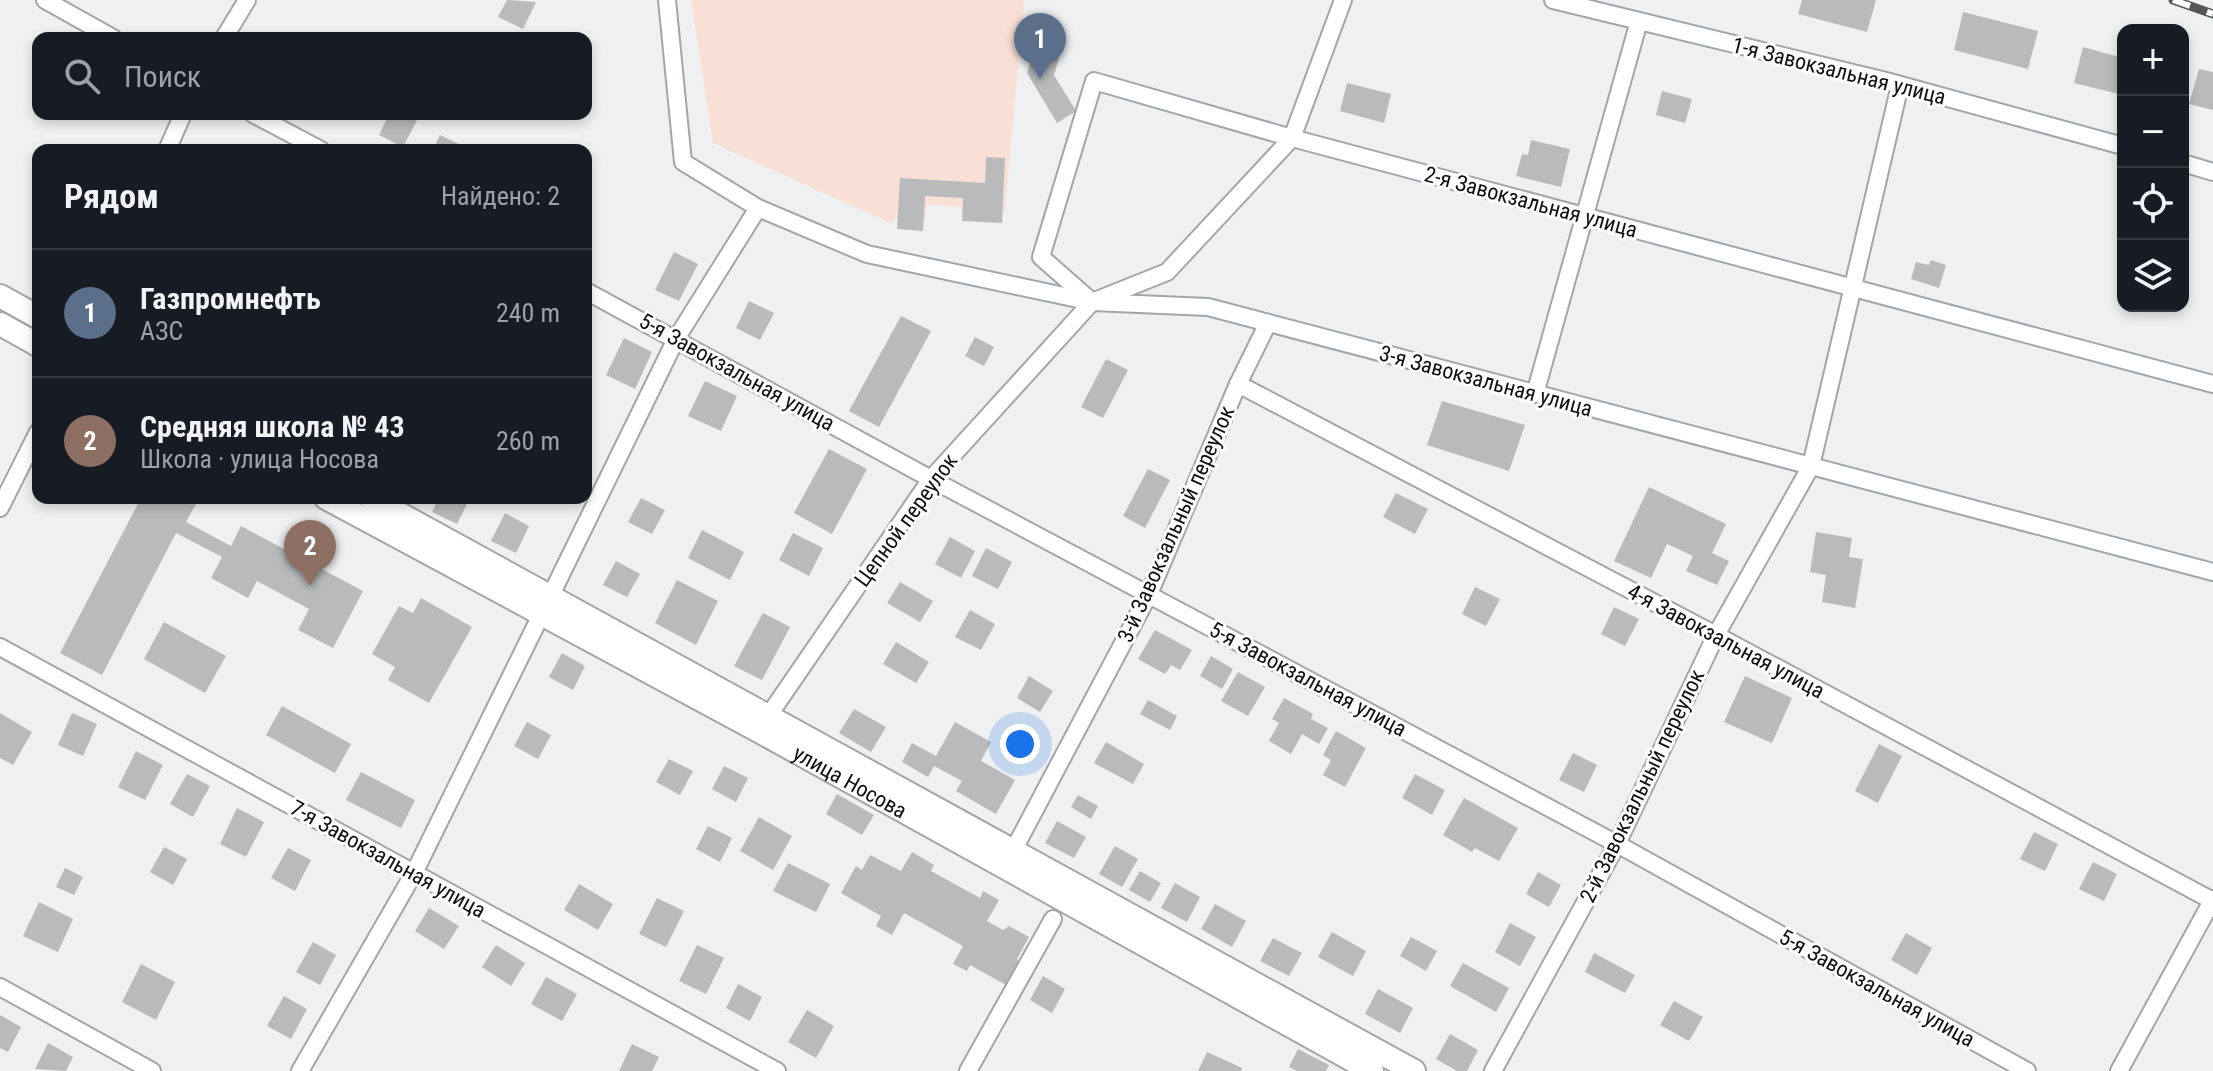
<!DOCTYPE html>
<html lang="ru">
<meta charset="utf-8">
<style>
body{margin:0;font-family:"Roboto Condensed",sans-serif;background:#20242c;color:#f1f3f6}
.controls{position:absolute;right:24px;top:24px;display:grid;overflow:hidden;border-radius:16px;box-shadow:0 4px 12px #0003}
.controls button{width:72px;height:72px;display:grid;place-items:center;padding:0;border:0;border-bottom:2px solid #363941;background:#171b24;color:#f1f3f6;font:40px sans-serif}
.you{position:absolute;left:1020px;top:744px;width:28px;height:28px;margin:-20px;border:6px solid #fff;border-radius:50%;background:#1a73e8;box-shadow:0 0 0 12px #1a73e833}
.badge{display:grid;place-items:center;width:52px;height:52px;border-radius:50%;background:#90b4b9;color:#fff;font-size:26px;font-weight:700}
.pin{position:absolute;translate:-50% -66px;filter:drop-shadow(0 2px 4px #0008)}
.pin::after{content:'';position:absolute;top:42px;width:28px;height:24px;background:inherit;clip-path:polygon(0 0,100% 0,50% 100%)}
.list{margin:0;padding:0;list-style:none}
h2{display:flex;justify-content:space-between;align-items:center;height:104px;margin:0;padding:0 32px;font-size:34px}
h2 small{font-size:26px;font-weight:400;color:#9ea1a6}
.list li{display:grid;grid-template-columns:52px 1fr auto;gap:24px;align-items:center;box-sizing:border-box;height:128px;padding:0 32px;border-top:2px solid #363941}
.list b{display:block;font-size:30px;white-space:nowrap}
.list p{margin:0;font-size:26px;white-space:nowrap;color:#9ea1a6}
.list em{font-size:26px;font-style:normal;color:#9ea1a6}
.icon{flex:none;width:44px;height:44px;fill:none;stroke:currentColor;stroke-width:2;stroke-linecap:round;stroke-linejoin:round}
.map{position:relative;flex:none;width:2213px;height:1071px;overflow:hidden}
.search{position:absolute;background:#171b24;box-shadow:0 4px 12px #0003;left:32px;top:32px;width:560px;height:88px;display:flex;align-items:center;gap:20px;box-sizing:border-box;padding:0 28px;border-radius:16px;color:#9ea1a6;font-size:30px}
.panel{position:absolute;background:#171b24;box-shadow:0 4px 12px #0003;left:32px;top:144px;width:560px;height:360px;border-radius:16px}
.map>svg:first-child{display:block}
.industrial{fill:#f9e0d7}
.building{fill:#b8babb}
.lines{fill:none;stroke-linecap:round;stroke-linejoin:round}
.street-casing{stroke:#a4a5a7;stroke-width:20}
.secondary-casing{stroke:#a4a5a7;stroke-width:26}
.street{stroke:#fff;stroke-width:16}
.secondary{stroke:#fff;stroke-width:22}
.rail-casing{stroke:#555556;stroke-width:9}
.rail{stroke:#fdfeff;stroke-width:6;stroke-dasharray:18;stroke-linecap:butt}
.labels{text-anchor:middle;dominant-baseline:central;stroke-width:6;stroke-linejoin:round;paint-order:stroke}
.street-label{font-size:22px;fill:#101011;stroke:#fdfeff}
</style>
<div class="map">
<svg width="2213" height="1071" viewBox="0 0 2213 1071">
<rect width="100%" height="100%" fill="#eff0f2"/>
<path class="industrial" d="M691 0H1024L1005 211 927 204 925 220 898 218 890 223 713 143Z"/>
<g class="building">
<path d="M507 0 536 2 523 29 498 17Z"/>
<path d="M1802 0H1876L1867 32 1798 14Z"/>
<path d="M1963 12 2038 31 2028 69 1954 50Z"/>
<path d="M1040 28 1066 35 1054 75 1076 111 1057 123 1027 73Z"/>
<path d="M2083 47 2123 58V95L2074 83Z"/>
<path d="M2199 69 2213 72V110L2189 104Z"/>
<path d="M1347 83 1391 94 1384 123 1340 111Z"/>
<path d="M1662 91 1692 99 1685 123 1656 115Z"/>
<path d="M389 114H406L417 120 403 147 379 135Z"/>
<path d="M440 135 465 147 464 150H433Z"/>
<path d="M1531 140 1570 149 1561 187 1516 176 1522 154 1528 155Z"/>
<path d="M986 157 1005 158 1002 223 962 221 963 198 925 196 923 231 897 229 900 178 985 183Z"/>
<path d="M674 252 698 264 679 301 655 290Z"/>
<path d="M1931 260 1946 265 1939 288 1911 279 1916 262 1929 265Z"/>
<path d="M749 301 774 313 760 340 736 328Z"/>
<path d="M901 316 931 331 879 427 849 411Z"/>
<path d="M975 337 994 347 984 366 965 356Z"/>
<path d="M624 338 652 352 635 389 606 375Z"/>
<path d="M1106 359 1128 370 1103 418 1081 407Z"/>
<path d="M705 381 737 396 721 431 688 416Z"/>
<path d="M1442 401 1525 425 1509 471 1427 445Z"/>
<path d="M829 449 867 469 832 534 794 513Z"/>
<path d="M1148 469 1170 480 1145 528 1123 516Z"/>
<path d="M1649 487 1726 524 1712 553 1729 561 1717 585 1686 571 1693 556 1667 544 1651 578 1614 561Z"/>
<path d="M1396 493 1428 509 1415 534 1383 517Z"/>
<path d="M141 498H189L197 502 186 522 231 546 241 526 363 591 333 648 298 630 309 609 257 581 248 598 211 578 222 557 176 533 102 675 60 653Z"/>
<path d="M439 498H470L457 524 432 512Z"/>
<path d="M641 498 665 510 652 534 628 522Z"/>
<path d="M505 513 529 526 516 553 491 541Z"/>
<path d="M702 530 744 552 730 580 688 558Z"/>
<path d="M1816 532 1852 538 1849 557 1863 559 1855 608 1822 602 1826 575 1810 572Z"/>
<path d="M793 533 823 548 809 576 779 560Z"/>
<path d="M950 537 975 551 961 578 935 564Z"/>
<path d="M986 548 1012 562 998 589 972 576Z"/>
<path d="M616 561 640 574 627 597 603 585Z"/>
<path d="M677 580 718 601 696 645 655 623Z"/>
<path d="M900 582 933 601 920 622 887 603Z"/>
<path d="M1475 587 1500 599 1486 626 1462 614Z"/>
<path d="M421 598 472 627 429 703 388 680 395 667 372 654 399 606 413 613Z"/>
<path d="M1614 607 1639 619 1625 646 1601 634Z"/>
<path d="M970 610 995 624 981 650 955 637Z"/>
<path d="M763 613 790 627 762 680 734 666Z"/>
<path d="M164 622 226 656 205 693 144 659Z"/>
<path d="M1155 630 1192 650 1180 670 1171 665 1165 674 1138 659Z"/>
<path d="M896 642 929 662 916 683 883 664Z"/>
<path d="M562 653 585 666 573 690 549 677Z"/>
<path d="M1211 656 1233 669 1222 689 1200 676Z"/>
<path d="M1238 672 1265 687 1248 716 1221 701Z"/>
<path d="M1029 676 1053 691 1040 712 1017 698Z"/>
<path d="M1745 676 1792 698 1772 743 1724 722Z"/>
<path d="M1284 698 1313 714 1311 719 1328 728 1319 744 1302 734 1291 754 1269 741 1279 723 1272 719Z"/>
<path d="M1148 700 1177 716 1170 730 1140 714Z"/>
<path d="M282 706 351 744 335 773 266 735Z"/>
<path d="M854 709 886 727 871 752 839 733Z"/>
<path d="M0 713 32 732 13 765 0 758Z"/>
<path d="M72 713 97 724 83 756 58 745Z"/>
<path d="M527 722 551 735 538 759 514 746Z"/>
<path d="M955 722 991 742 981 761 1015 780 996 814 956 791 962 781 934 766 928 777 902 762 912 743 936 756Z"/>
<path d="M1336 731 1366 748 1345 787 1323 775 1331 760 1323 755Z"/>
<path d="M1106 742 1144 764 1133 784 1094 763Z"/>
<path d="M1879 744 1902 756 1878 803 1855 791Z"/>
<path d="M136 751 163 765 145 800 118 787Z"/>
<path d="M1573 753 1597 765 1584 792 1559 780Z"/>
<path d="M669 759 693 771 680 795 656 782Z"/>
<path d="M724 766 748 778 736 802 712 789Z"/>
<path d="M361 772 415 800 401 828 346 800Z"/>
<path d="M187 774 210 786 193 817 170 804Z"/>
<path d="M1415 774 1445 790 1432 815 1402 798Z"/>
<path d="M837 794 874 815 862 835 826 814Z"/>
<path d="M1078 795 1098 806 1091 819 1071 807Z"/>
<path d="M1464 798 1518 828 1499 861 1475 848 1472 852 1443 835Z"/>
<path d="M237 808 264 822 246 857 220 844Z"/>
<path d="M759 817 792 836 773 870 740 851Z"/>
<path d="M1057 821 1086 837 1074 858 1045 843Z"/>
<path d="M708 826 732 838 720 862 696 849Z"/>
<path d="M2034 832 2058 844 2045 871 2020 859Z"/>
<path d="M1115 846 1138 859 1122 887 1099 874Z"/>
<path d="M164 847 187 859 173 885 150 872Z"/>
<path d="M288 848 311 860 295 891 271 878Z"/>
<path d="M912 852 934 865 931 871 980 898 983 891 999 900 987 921 1003 930 1009 926 1029 937 1017 959 1020 966 1008 986 970 965 967 971 953 964 963 946 904 913 892 935 876 926 881 916 841 893 856 866 862 870 870 855 901 871Z"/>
<path d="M2093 862 2117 874 2104 901 2079 889Z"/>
<path d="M788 863 830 884 816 912 773 891Z"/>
<path d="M65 868 83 877 74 895 56 887Z"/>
<path d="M1140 871 1161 883 1150 902 1129 890Z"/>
<path d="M1538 872 1561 885 1549 907 1526 894Z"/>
<path d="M1175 883 1200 897 1187 922 1161 908Z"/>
<path d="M579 884 613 904 598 930 564 910Z"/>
<path d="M657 898 684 911 666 947 639 934Z"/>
<path d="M39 902 73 919 58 952 23 936Z"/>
<path d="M1215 904 1246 921 1232 947 1201 929Z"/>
<path d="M429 908 459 926 444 949 415 931Z"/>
<path d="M1510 923 1536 937 1520 966 1495 952Z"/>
<path d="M1332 932 1366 951 1353 976 1318 957Z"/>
<path d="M1906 933 1932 948 1917 975 1891 960Z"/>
<path d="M1411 937 1437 951 1426 971 1400 956Z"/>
<path d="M1273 938 1302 953 1289 976 1260 961Z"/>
<path d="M313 942 336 955 320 985 296 972Z"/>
<path d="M496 945 525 963 511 986 482 967Z"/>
<path d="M697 945 724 958 706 994 679 981Z"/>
<path d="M1594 953 1635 975 1625 993 1585 972Z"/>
<path d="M1463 963 1509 988 1496 1012 1450 986Z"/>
<path d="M141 964 175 982 156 1020 122 1002Z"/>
<path d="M1043 976 1065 989 1052 1013 1030 1000Z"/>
<path d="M546 977 577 994 562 1021 531 1004Z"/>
<path d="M738 984 762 997 750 1021 726 1008Z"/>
<path d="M1378 989 1413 1008 1400 1033 1365 1014Z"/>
<path d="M284 996 307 1009 291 1039 267 1026Z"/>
<path d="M1674 1001 1703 1017 1689 1041 1660 1025Z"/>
<path d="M807 1010 834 1026 816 1058 788 1042Z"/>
<path d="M0 1015 21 1027 8 1052 0 1048Z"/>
<path d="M1450 1034 1478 1050 1467 1071H1457L1436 1059Z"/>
<path d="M48 1043 73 1057 66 1071 35 1069Z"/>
<path d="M632 1044 659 1057 652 1071H619Z"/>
<path d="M1298 1049 1329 1065 1326 1071H1297L1289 1067Z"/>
<path d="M1207 1052 1242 1068 1241 1071H1198Z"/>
</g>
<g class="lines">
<g class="street-casing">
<g id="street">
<path d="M45 0 113 38"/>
<path d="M667 0 683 162 758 208 867 254 1092 302 1208 307 2213 572"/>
<path d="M1553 0 1886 81 2123 146"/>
<path d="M224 38 247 0"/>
<path d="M253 114 321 150"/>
<path d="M167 150 183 114"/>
<path d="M2183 163 2213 172"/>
<path d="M586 291 931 479 1617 844 2027 1071"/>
<path d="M1091 301 1041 257 1094 81 1292 138 2213 384"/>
<path d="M1238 384 1716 635 2213 901"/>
<path d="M1535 394 1639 21"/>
<path d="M0 508 38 432"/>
<path d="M551 595 676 339 758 208"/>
<path d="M0 647 777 1071"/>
<path d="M769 715 931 479 1092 302 1167 272 1292 138 1343 0"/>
<path d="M1013 851 1149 594 1238 384 1268 323"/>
<path d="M0 987 152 1071"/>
<path d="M300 1071 414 873 542 613"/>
<path d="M968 1071 1053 919"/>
<path d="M1493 1071 1617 844 1716 635 1811 466 1900 85"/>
<path d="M2119 1071 2213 899"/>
</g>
</g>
<g class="secondary-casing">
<g id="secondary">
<path d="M0 296 38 317"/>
<path d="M0 324 38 345"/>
<path id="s1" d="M326 498 757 730 1372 1071"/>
<path d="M371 498 1414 1071"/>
</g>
</g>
<use href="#street" class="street"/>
<use href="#secondary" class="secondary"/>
<g class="rail-casing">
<path id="rail" d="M2173 0 2213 14"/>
</g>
<use href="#rail" class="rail"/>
</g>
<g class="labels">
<g class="street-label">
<text transform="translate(1839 71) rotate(14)">1-я Завокзальная улица</text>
<text transform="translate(1531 202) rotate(15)">2-я Завокзальная улица</text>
<text transform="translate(737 372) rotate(29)">5-я Завокзальная улица</text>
<text transform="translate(1486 381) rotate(15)">3-я Завокзальная улица</text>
<text transform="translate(906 520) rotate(-54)">Цепной переулок</text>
<text transform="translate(1176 524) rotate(-66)">3-й Завокзальный переулок</text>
<text transform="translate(1726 641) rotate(28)">4-я Завокзальная улица</text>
<text transform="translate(1308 679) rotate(28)">5-я Завокзальная улица</text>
<text stroke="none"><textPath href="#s1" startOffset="596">улица Носова</textPath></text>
<text transform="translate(1642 786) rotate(-64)">2-й Завокзальный переулок</text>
<text transform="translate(388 859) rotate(29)">7-я Завокзальная улица</text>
<text transform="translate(1877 988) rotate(29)">5-я Завокзальная улица</text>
</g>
</g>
</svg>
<div class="controls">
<button>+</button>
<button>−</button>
<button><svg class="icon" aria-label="locate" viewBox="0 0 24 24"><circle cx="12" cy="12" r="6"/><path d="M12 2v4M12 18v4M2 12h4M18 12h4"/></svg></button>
<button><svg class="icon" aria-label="layers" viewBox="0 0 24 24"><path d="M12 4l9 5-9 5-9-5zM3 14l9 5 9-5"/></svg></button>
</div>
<div class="you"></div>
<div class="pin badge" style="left:1040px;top:79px;background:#5c6f8a">1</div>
<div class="pin badge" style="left:310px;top:586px;background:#8d6e63">2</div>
<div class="search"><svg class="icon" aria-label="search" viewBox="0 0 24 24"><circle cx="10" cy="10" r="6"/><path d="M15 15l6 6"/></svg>Поиск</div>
<section class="panel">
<h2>Рядом<small>Найдено: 2</small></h2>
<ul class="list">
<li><span class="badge" style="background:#5c6f8a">1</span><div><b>Газпромнефть</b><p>АЗС</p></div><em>240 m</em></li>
<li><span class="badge" style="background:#8d6e63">2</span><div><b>Средняя школа № 43</b><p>Школа · улица Носова</p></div><em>260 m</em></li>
</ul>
</section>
</div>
